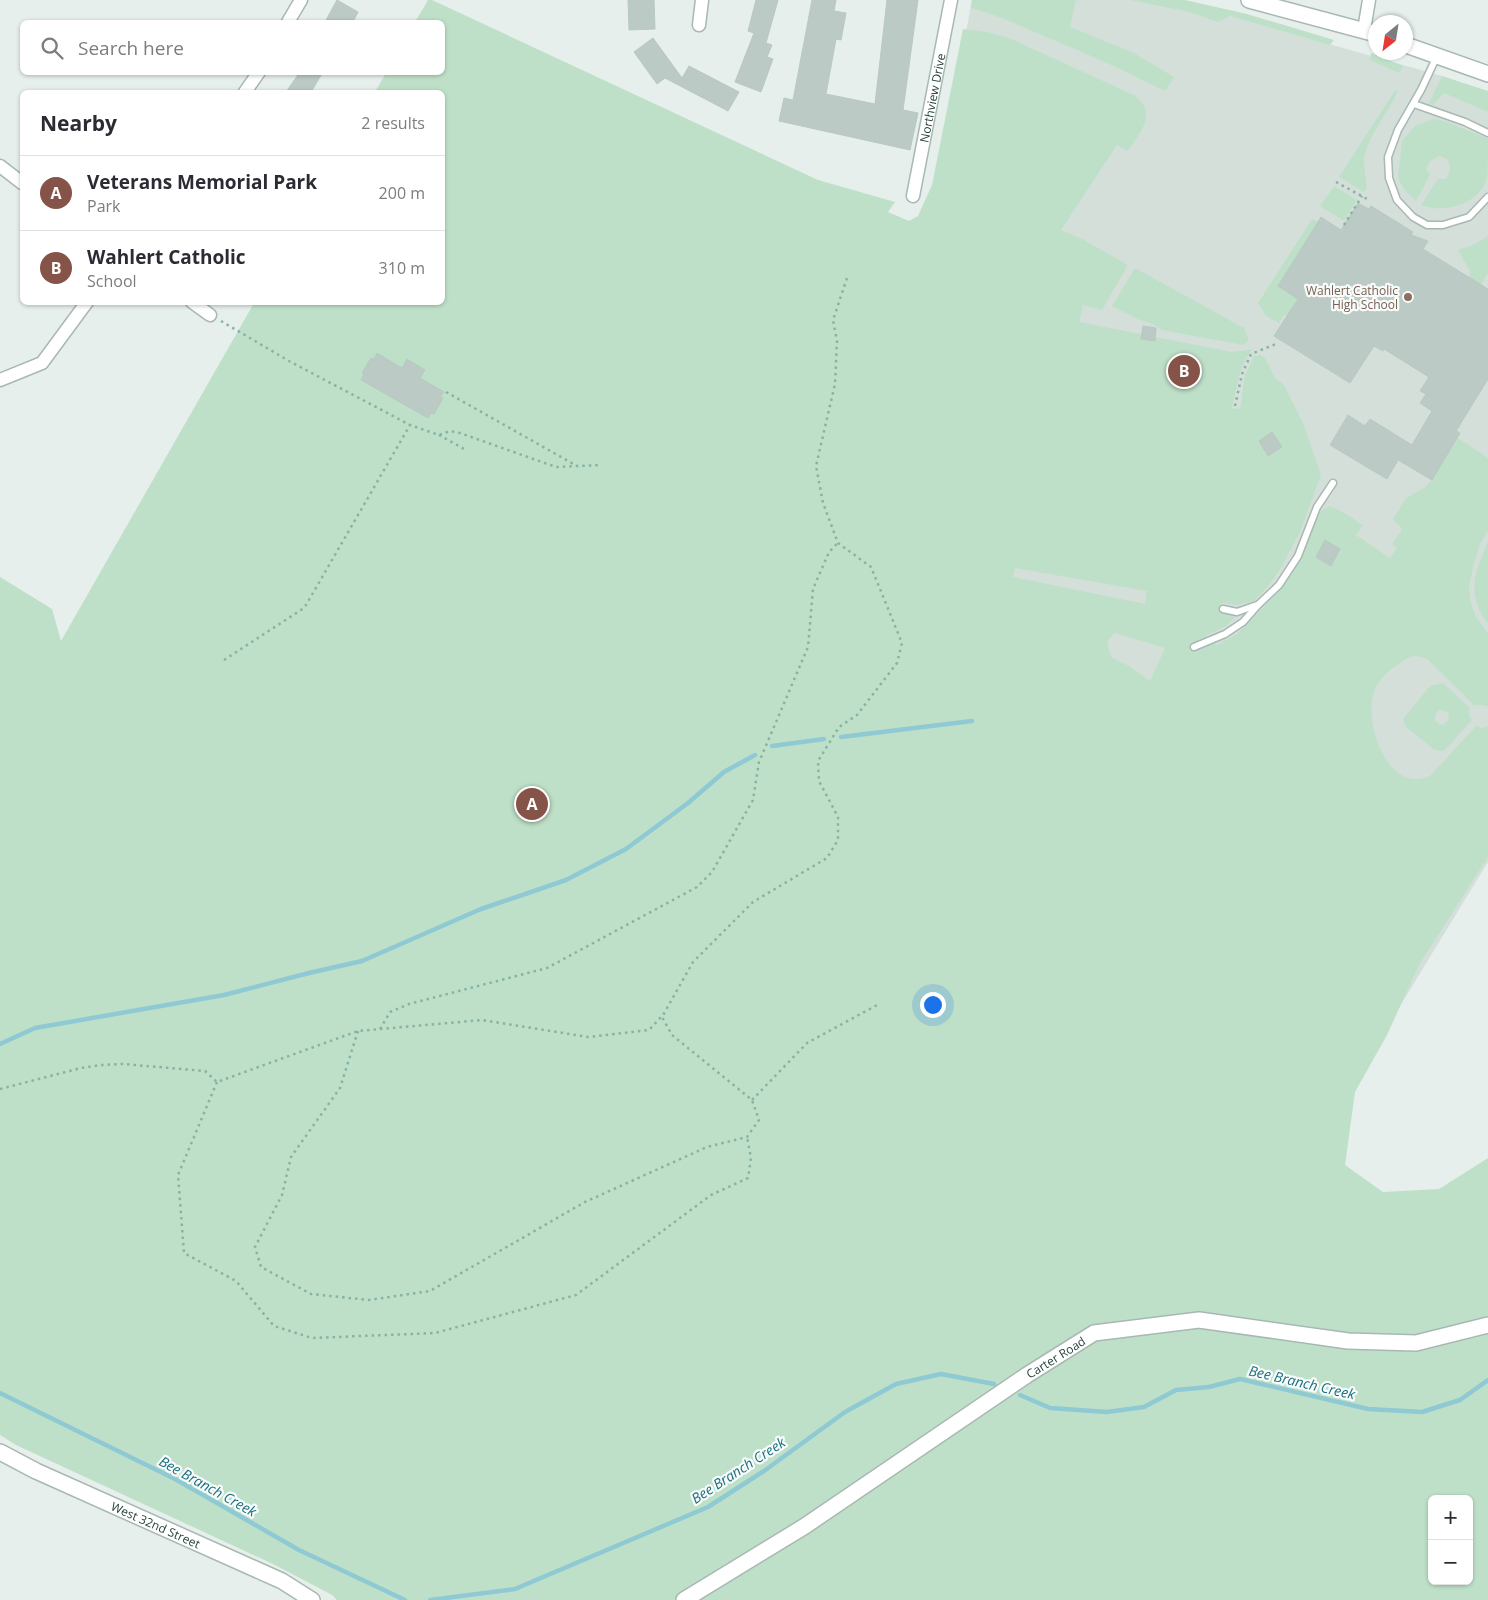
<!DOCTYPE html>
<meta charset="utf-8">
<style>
body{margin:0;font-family:"Open Sans",sans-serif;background:#f2f2f3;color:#2b2b33}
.controls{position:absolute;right:15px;bottom:15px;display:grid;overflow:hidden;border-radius:8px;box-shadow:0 1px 4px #0004}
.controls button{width:45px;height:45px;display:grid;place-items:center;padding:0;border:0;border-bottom:1px solid #e1e1e2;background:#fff;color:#2b2b33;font:25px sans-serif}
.compass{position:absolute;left:1368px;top:15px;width:45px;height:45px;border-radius:50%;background:#fff;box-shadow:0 1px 4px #0004;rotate:210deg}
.you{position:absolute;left:932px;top:1004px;width:18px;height:18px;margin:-12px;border:4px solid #fff;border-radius:50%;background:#1a73e8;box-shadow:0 0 0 8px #1a73e833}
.badge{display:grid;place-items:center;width:32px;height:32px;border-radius:50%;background:#855347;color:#fff;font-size:16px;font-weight:700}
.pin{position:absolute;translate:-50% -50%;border:2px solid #fff;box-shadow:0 1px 5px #0006}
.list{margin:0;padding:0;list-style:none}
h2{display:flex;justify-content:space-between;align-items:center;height:65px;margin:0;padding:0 20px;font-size:21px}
h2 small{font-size:16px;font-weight:400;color:#7c7c81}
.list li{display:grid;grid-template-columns:32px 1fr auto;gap:15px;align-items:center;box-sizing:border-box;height:75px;padding:0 20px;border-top:1px solid #e1e1e2}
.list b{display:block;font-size:19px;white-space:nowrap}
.list p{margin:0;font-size:16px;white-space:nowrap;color:#7c7c81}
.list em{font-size:16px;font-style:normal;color:#7c7c81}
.icon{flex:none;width:28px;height:28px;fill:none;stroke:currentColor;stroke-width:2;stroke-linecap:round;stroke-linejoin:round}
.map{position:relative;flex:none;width:1488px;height:1600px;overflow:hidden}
.search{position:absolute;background:#fff;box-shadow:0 1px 4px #0004;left:20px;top:20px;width:425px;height:55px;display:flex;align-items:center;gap:12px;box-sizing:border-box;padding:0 18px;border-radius:8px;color:#7c7c81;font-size:19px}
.panel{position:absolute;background:#fff;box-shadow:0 1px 4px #0004;left:20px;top:90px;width:425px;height:215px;border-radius:8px}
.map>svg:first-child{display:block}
.built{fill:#d4dfda}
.green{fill:#bfe0c8;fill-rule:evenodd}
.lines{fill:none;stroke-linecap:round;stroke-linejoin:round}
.stream{stroke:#8ec9d4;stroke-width:4.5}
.building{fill:#bbcac4;stroke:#b8c9c2}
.service-casing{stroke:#a8b8b2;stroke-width:9}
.minor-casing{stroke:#a8b8b2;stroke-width:15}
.tertiary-casing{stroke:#a8b8b2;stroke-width:18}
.path{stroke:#86b3a5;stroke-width:2.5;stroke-dasharray:2.5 4;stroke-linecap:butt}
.service{stroke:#fff;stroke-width:6}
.minor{stroke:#fff;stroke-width:12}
.tertiary{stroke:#fff;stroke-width:15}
.education-dot{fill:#8d6e63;stroke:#f7fbf9;stroke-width:2}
.labels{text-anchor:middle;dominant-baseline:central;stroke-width:4.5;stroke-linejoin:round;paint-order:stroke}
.street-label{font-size:12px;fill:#24423a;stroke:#f7fbf9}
.education-label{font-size:12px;fill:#785e54;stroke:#f7fbf9;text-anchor:end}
.water-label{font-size:14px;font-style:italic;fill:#1c6f80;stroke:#f7fbf9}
</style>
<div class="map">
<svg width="1488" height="1600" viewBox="0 0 1488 1600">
<rect width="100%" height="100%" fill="#e6efeb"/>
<path class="built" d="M972 0H1174L1442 76 1488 94V862L1400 1006 1112 833 823 533 934 202Z"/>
<g class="green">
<path d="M428 0H432L818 180 895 202 888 212 909 221 918 216 932 185 963 29 987 32 1009 38 1136 96C1138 99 1142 103 1144 106 1152 122 1136 138 1128 151L1117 145 1061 230 1082 239 1128 265 1102 310 1083 305 1079 322 1232 352 1253 349C1239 364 1237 389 1232 408L1240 409 1245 375 1254 356 1261 355 1265 358 1275 378 1284 385 1303 423 1321 475 1300 532 1281 568 1270 584 1254 601 1237 605 1222 603 1219 612 1238 614 1226 626 1205 636 1217 645 1237 634 1280 590 1301 559 1309 534 1322 510 1330 506 1343 512 1363 525 1356 535 1390 558 1397 548 1392 544 1402 529 1393 519 1406 498 1424 488 1432 480 1458 438 1488 458V531L1480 544 1473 567 1469 587 1471 603 1475 615 1488 633V707L1484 705H1474L1427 659C1414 654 1410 656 1399 664 1390 669 1383 676 1377 685 1362 711 1379 773 1412 779 1418 780 1424 778 1430 776L1476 726 1482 728 1488 726V857L1419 965 1387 1035 1355 1092 1345 1165 1383 1192 1439 1189 1488 1158V1600H337L332 1595 273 1564 16 1445 0 1435V577L52 609 61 641 254 303 442 302V92H375L386 73 442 72V22H415ZM1015 568 1147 591 1145 604 1013 577ZM1114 633 1165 648 1150 681 1129 666 1111 657 1107 642ZM1432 1499H1469V1581H1432Z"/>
<path d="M972 0H1076L1070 27 1134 53 1174 77 1165 91C1126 71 1086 53 1046 37 1021 26 997 15 971 8Z"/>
<path d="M1131 0H1185L1247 14 1334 40 1330 45 1230 16 1218 22 1189 12Z"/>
<path d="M1371 53 1403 66 1399 73 1370 60Z"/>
<path d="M1442 76 1488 91V112L1444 93 1433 105 1429 103Z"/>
<path d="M1398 90C1390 111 1365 139 1364 161 1364 170 1366 179 1367 188L1364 192 1339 177 1394 92Z"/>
<path d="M1433 119 1441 120 1488 138C1488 149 1488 168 1487 178 1479 205 1444 214 1421 205L1438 179H1445C1451 172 1451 168 1447 159L1440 156 1430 161 1426 169 1430 175 1416 201 1405 191 1398 178 1402 141 1415 126Z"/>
<path d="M1334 186 1357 200 1344 221 1320 206Z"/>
<path d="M1312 219 1318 222 1278 286 1298 299 1287 316 1284 315 1279 323 1266 316 1258 303Z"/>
<path d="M1488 236V273L1481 285 1469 277 1470 271 1458 250 1473 245Z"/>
<path d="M1135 268 1244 328 1249 340 1243 345 1162 330 1153 324 1137 319 1112 306Z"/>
<path d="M1488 542V624C1466 594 1474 573 1488 542Z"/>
<path d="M1443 683 1470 708 1469 715 1472 720 1444 751 1435 750 1406 727 1403 719 1430 686ZM1440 710 1447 712 1449 716 1448 721 1443 725 1439 724 1435 720 1436 713Z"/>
</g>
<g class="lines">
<g class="stream">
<path d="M841 737 972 721"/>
<path d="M772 746 824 739"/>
<path d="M0 1044 35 1028 224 995 309 973 362 961 481 909 566 880 626 849 688 803 724 772 755 755"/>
<path d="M0 1393 175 1479 299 1550 405 1600"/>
<path d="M1020 1395 1050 1408 1107 1412 1144 1407 1176 1390 1209 1387 1240 1379 1368 1409 1422 1412 1460 1400 1488 1380"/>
<path d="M430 1600 515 1589 708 1507 764 1471 845 1412 896 1384 941 1374 994 1384"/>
</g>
</g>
<g class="building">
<path d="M337 0 358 12 353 22H325Z"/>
<path d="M628 0H654L655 29 629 30Z"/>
<path d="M756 0H778L766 43 772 45 767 57 773 59 761 92 735 82 754 33 748 31Z"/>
<path d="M812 0H836L834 11 846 13 841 40 836 39 826 94 875 104 887 0H918L903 110 918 113 910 150 779 121 784 98 793 100Z"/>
<path d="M653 38 682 78 689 66 739 92 728 111 665 78 657 84 634 52Z"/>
<path d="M300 72H323L311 92H286Z"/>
<path d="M1358 203 1369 209 1371 206 1413 232 1411 235 1428 241 1423 249 1488 289V379L1456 431 1460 433 1432 480 1398 460 1387 479 1330 445 1348 415 1365 426 1370 419 1412 445 1432 411 1420 403 1426 394 1420 391 1429 377 1384 349 1383 351 1374 346 1350 383 1274 336 1298 299 1278 286 1321 217 1341 230Z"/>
<path d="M1143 326 1156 328 1155 341 1141 339Z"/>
<path d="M377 353 402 368 407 359 425 370 420 378 444 392 440 397 443 398 434 414 431 413 428 418 361 380 364 374 362 373 371 358 374 359Z"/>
<path d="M1272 432 1282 447 1268 456 1259 441Z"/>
<path d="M1325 540 1340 549 1331 566 1316 557Z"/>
</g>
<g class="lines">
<g class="service-casing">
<g id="service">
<path d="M1437 56 1421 90 1398 130 1388 157 1389 178 1397 200 1413 217 1427 225H1443L1469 217 1488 197"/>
<path d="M1414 104 1465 122 1488 133"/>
<path d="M1223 609 1237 612 1257 605"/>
<path d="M1194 647 1225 634 1243 622 1258 605 1279 585 1298 556 1317 507 1333 483"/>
</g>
</g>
<g class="minor-casing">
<g id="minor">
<path d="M288 22 301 0"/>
<path d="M699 25 702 0"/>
<path d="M1364 30 1369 0"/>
<path d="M245 92 259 72"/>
<path d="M0 166 22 183"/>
<path id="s1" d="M913 196 951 0"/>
<path d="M192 302 210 315"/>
<path d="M0 380 42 363 87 302"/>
</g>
</g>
<g class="tertiary-casing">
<g id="tertiary">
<path d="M1249 0 1376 34"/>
<path d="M1406 45 1488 74"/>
<path id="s2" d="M0 1452 36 1471 282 1581 312 1600"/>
<path id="s3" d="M684 1600 805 1526 1027 1375 1094 1333 1199 1320 1348 1341 1416 1343 1488 1325"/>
</g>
</g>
<g class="path">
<path d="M1336 182 1369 200"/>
<path d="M1344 225 1362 196"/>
<path d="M221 321 289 361 410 425"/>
<path d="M446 392 577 466"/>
<path d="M1235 406 1242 374 1251 354 1276 344"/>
<path d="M439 435 466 450"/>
<path d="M224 660 301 610 306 605 410 425 439 435 450 431 460 433 556 467 601 465"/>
<path d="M380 1029 390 1012 409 1004 547 968 697 887 712 872 753 800 759 762 808 647 813 589 829 552 838 543"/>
<path d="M358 1031 340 1088 291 1157 282 1195 255 1247 261 1267 311 1294 369 1300 430 1291 585 1202 707 1147 747 1137 759 1120 752 1100 672 1035 662 1017 693 962 753 902 827 858 838 840V817L819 781 818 761 839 727 857 715 897 663 902 643 871 567 838 543 823 503 816 466 835 384 837 341 833 320 848 275"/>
<path d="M217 1082 178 1175 184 1253 236 1281 274 1326 312 1338 435 1333 576 1295 711 1195 748 1178 751 1158 747 1137"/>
<path d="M0 1089 81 1068 101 1065 123 1064 205 1071 217 1082 358 1031 482 1020 588 1037 649 1030 661 1017"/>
<path d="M752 1100 807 1043 879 1004"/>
</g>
<use href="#service" class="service"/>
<use href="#minor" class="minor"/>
<use href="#tertiary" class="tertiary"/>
</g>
<circle class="education-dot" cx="1408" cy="297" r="5"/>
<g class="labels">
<g class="street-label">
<text stroke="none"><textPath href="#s1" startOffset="100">Northview Drive</textPath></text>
<text stroke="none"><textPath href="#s3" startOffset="444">Carter Road</textPath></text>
<text stroke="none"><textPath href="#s2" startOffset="172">West 32nd Street</textPath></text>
</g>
<g class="education-label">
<text x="1398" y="290">Wahlert Catholic<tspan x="1398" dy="14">High School</tspan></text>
</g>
<g class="water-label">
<text transform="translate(1302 1382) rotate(13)">Bee Branch Creek</text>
<text transform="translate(738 1470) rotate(-33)">Bee Branch Creek</text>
<text transform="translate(208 1486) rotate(29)">Bee Branch Creek</text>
</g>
</g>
</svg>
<div class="controls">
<button>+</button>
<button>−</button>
</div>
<svg class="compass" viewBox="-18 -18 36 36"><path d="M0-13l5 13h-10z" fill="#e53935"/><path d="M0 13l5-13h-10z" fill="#7c7c81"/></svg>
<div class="you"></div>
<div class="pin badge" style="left:532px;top:804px">A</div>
<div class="pin badge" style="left:1184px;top:371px">B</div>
<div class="search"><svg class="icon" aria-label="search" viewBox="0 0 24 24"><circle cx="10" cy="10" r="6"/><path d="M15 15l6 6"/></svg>Search here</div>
<section class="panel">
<h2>Nearby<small>2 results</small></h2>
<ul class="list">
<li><span class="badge">A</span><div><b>Veterans Memorial Park</b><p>Park</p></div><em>200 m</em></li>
<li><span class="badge">B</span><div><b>Wahlert Catholic</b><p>School</p></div><em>310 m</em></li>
</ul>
</section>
</div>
